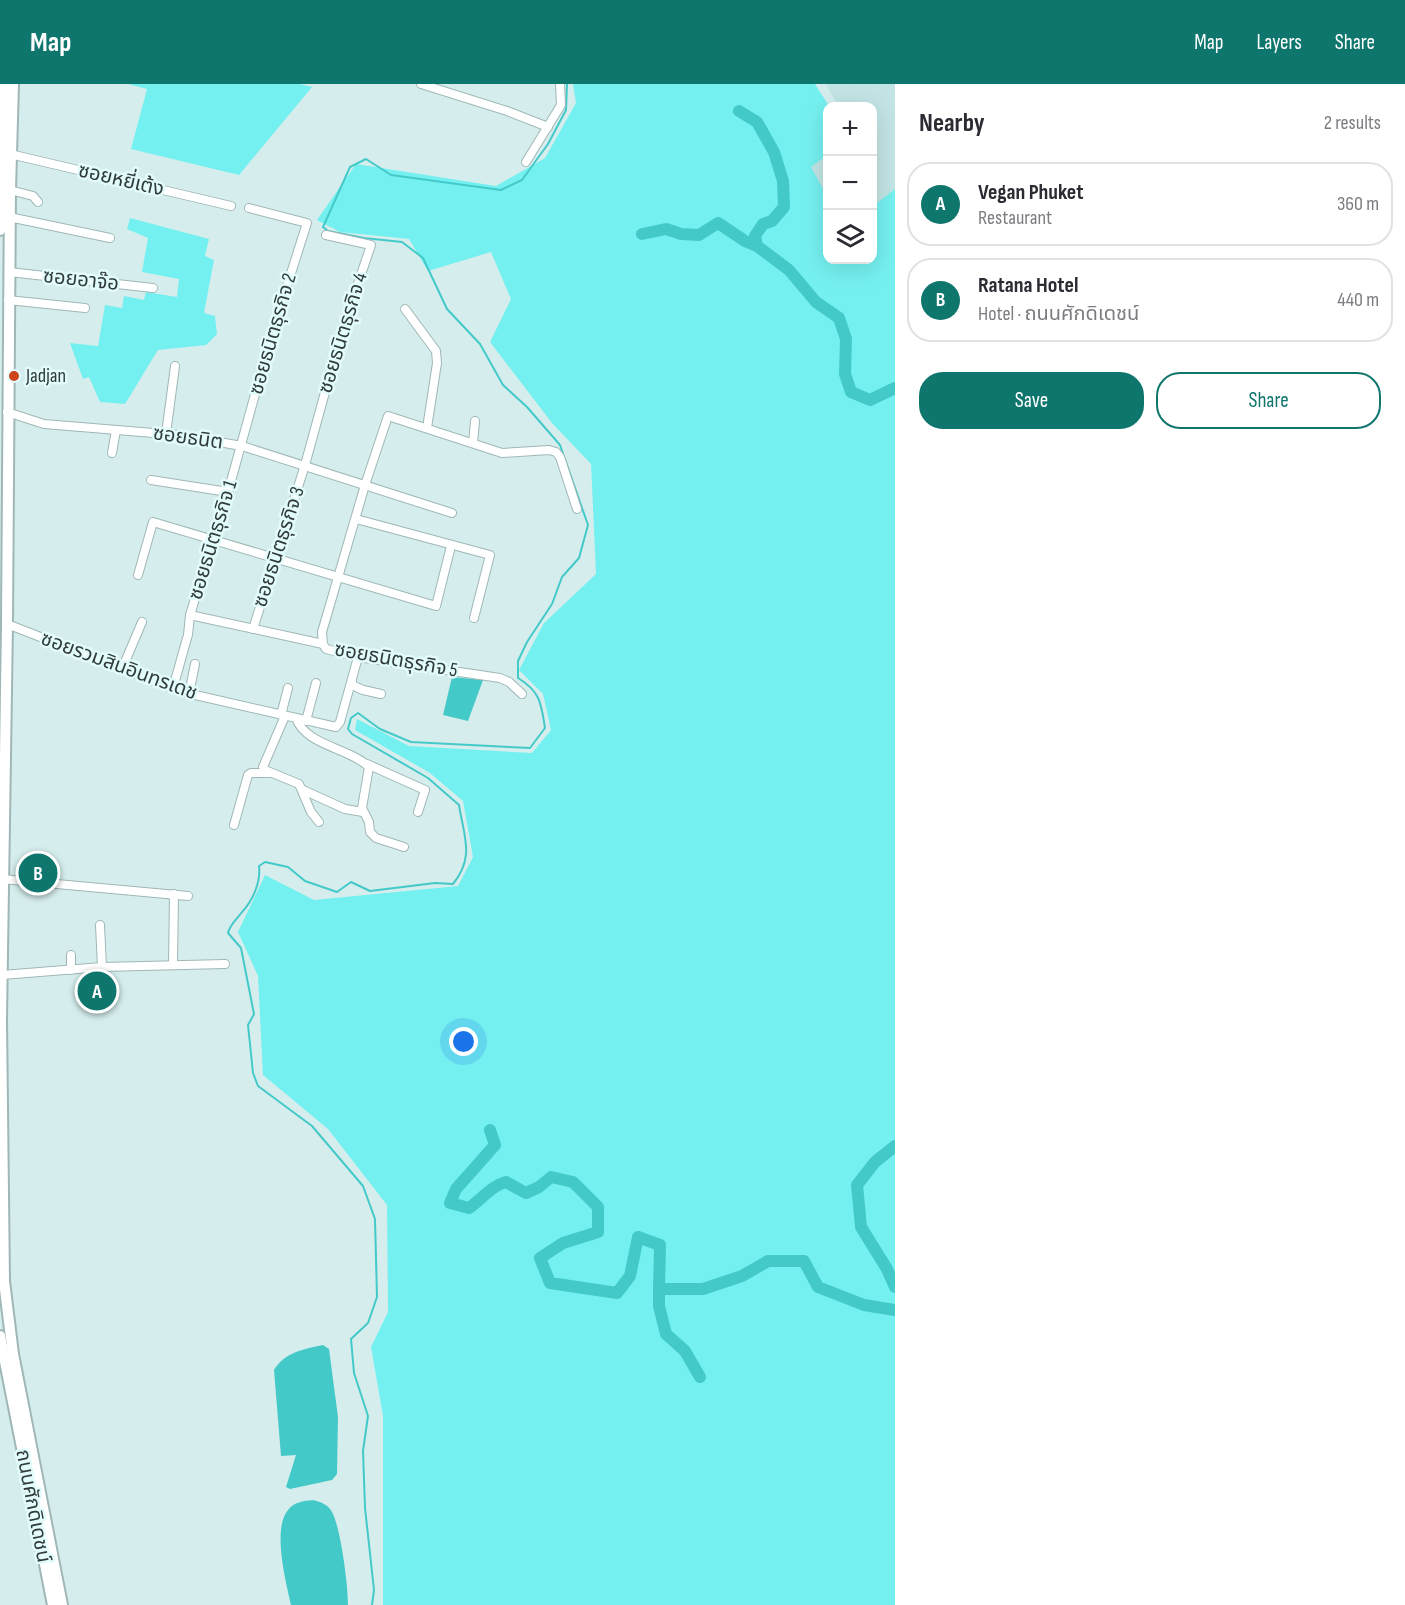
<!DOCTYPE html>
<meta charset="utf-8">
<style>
body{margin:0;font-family:"Sofia Sans Condensed","Noto Sans Thai",sans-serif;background:#f2f2f3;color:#2b2b33}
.controls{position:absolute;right:18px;top:18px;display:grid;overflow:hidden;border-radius:12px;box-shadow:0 6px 24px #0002}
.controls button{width:54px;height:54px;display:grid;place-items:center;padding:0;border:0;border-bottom:2px solid #e1e1e2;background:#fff;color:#2b2b33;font:30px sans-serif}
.you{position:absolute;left:464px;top:958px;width:21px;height:21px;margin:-15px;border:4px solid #fff;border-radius:50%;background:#1a73e8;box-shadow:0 0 0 9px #1a73e833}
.badge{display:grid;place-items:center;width:39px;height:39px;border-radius:50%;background:#0f766e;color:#fff;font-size:20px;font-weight:700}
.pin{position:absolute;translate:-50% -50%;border:3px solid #fff;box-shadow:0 2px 6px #0006}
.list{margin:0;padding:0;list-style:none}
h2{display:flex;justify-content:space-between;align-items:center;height:78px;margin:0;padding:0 24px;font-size:26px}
h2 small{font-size:20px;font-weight:400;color:#7c7c81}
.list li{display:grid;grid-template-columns:39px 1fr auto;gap:18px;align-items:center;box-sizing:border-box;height:84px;margin:0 12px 12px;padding:0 12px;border:2px solid #e1e1e2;border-radius:24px}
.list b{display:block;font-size:22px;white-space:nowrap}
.list p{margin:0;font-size:20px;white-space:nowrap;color:#7c7c81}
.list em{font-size:20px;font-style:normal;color:#7c7c81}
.actions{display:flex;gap:12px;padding:18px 24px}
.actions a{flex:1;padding:14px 0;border:2px solid #0f766e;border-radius:24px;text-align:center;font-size:21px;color:#0f766e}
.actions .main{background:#0f766e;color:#fff}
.icon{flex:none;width:33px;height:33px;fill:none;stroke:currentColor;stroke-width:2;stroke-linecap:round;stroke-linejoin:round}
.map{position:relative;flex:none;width:895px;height:1521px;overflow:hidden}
header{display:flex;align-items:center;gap:36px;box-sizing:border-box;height:84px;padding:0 30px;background:#0f766e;color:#fff}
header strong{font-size:28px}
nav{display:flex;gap:33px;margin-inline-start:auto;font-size:21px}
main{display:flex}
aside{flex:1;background:#fff}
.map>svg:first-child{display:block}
.built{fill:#c2e4e4}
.green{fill:#75f0f0}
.water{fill:#44c9c9}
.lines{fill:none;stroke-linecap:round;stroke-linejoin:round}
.stream{stroke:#44c9c9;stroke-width:2}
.river{stroke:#44c9c9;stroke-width:12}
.street-casing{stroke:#9fb7b7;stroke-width:10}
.secondary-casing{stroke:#9fb7b7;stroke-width:14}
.street{stroke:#fff;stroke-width:8}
.secondary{stroke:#fff;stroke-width:10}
.poi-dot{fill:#cd441d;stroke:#e2fbfb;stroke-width:2}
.labels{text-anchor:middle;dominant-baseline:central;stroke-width:5;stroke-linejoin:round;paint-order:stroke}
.street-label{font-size:20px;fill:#313b3b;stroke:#e2fbfb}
.poi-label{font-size:20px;fill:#313b3b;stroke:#e2fbfb;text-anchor:start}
</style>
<header>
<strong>Map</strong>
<nav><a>Map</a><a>Layers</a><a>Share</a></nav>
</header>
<main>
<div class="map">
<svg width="895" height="1521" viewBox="0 0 895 1521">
<rect width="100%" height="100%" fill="#d5eeed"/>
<g class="built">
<path d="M826 0H895V109L873 123 872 22H838Z"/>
<path d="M827 67V121L805 80Z"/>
</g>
<g class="green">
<path d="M128 0H300L312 3 239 91 131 65 147 5Z"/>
<path d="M573 0H815L829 22H828L827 71 811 83 827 112 828 176H872L873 122 895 105V1521H383V1332L371 1263 388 1228 387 1121 328 1045 263 991 258 892 238 848 265 791 314 816 458 802 473 773 463 717 430 689 355 646 357 635 409 662 532 669 551 646 543 610 519 586 544 539 596 490 591 380 552 339 490 258 511 215 491 168 428 187 409 155 340 148 317 136 356 80 496 102 545 74 576 19Z"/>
<path d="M130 134 209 155 205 172 214 176 204 229 215 232 217 250 206 261 158 266 125 320 100 318 89 293 83 295 70 259 98 262 105 221 122 224 124 212 144 216 146 208 177 213 179 195 142 188 148 154 127 145Z"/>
</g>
<g class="water">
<path d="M452 593 483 596 468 637 443 631Z"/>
<path d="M323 1261 329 1265 338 1333 337 1390 332 1396 290 1405 286 1403 296 1371 281 1372 274 1286C285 1268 304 1265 323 1261Z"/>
<path d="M313 1416C320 1418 328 1420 332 1428 341 1445 348 1501 348 1521H291C286 1498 272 1445 288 1426 294 1418 303 1417 313 1416Z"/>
</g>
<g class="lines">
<path class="stream" d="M372 1521 374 1506 365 1424 363 1367 368 1332 354 1289 351 1255 368 1239 377 1213 375 1135 363 1102 312 1042 258 1002 253 989 248 941 254 930 241 864 228 849C230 840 237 835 242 828 253 816 261 798 259 782L265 778 288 783 305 797 337 808 351 798 370 807 435 799 453 800C475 773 464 753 459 721L428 694 352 650 348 645 351 634 358 629 380 645 411 658 530 664 545 644C541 620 541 608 518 594V577L527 558 552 520 562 493 579 474 588 441 560 361 527 323 503 301 480 260 447 225 423 174 402 158 364 154 328 147 323 143 350 83 366 75 391 91 501 106 522 96 548 60 566 26 567 0"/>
<g class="river">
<path d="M739 27 757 38 774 68 783 97 784 123 772 137 763 140 755 152 757 162 789 186 816 218 839 234 846 255 845 290 851 308 870 316 895 304"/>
<path d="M642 150 666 145 681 150 699 151 718 139 745 157 757 162"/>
<path d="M490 1046 495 1061 456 1105 450 1119 469 1124C482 1115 491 1102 506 1098L526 1109 539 1103 551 1093 573 1098 598 1123V1148L563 1159 540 1174 550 1199 617 1209 630 1192 638 1153 660 1161 659 1205H703L742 1192 768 1177H804L818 1203 864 1221 895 1226"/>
<path d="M895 1062 875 1078 857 1101 861 1143 887 1185 895 1203"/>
<path d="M659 1205V1222L666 1250 685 1267 700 1293"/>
</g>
<g class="street-casing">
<g id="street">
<path d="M421 0 507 27 548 43"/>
<path d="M10 70 231 122"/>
<path d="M526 78 561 21 560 0"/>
<path d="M10 106 33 112 38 118"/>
<path d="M9 133 110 154"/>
<path d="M9 188 153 204"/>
<path d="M8 216 85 224"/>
<path d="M405 225 436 267 437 279 427 344"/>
<path d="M7 328 44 340 178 351 242 362 452 429"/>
<path d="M166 350 175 282"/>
<path d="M473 359 475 337"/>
<path d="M112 369 116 346"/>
<path d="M151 396 228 408"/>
<path d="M356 435 490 471 474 534"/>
<path d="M138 491 153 438 436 522 451 462"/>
<path d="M190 531 323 560"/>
<path d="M7 540 182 608 336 643 340 638 358 573"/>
<path d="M253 545 305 381 341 250 371 161 326 151"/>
<path d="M188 551 190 531 228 408 272 249 307 139 249 124"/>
<path d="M122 585 142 538"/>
<path d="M352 597V601L363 606 381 610"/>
<path d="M173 604 187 554"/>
<path d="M189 610 195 580"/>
<path d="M522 610 509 598 500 594 358 573 326 565 323 560 322 548 365 401 388 332 502 369 549 366 556 368 560 373 577 425"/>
<path d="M281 631 288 604"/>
<path d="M285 632 263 683 265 686 299 700 311 728 319 738"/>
<path d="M296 634C306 662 350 664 369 683L362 724 369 738 370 748 376 754 404 763"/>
<path d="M306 637 316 599"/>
<path d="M367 680 425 706 418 728"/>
<path d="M303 706 345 725 363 728"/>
<path d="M234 741 248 691 251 689H269"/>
<path d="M2 795 188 812"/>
<path d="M100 841 102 883"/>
<path d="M71 871V886"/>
<path d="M173 881 174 810"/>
<path d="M2 891 102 883 225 880"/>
</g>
</g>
<g class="secondary-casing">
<g id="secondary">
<path d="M13 0 10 106 7 540 1 936 4 1197 13 1270 62 1521"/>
<path d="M0 146 5 0"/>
<path d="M0 1252 53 1521"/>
</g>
</g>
<use href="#street" class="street"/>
<use href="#secondary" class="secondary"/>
</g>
<circle class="poi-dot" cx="14" cy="292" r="6"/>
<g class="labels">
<g class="street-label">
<text transform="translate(121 96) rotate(13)">ซอยหยี่เต้ง</text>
<text transform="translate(81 196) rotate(6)">ซอยอาจ๊อ</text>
<text transform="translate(343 249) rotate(-73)">ซอยธนิตธุรกิจ 4</text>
<text transform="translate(273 250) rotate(-74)">ซอยธนิตธุรกิจ 2</text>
<text transform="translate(188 354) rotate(8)">ซอยธนิต</text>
<text transform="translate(213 456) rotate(-73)">ซอยธนิตธุรกิจ 1</text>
<text transform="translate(279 463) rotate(-72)">ซอยธนิตธุรกิจ 3</text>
<text transform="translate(396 576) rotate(10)">ซอยธนิตธุรกิจ 5</text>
<text transform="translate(119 582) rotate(20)">ซอยรวมสินอินทรเดช</text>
<text transform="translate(33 1422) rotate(79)">ถนนศักดิเดชน์</text>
</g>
<g class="poi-label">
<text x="26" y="292">Jadjan</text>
</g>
</g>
</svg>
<div class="controls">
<button>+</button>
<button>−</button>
<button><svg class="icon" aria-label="layers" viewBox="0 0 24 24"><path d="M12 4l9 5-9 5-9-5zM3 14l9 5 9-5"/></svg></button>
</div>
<div class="you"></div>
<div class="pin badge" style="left:97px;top:907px">A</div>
<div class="pin badge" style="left:38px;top:789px">B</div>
</div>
<aside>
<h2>Nearby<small>2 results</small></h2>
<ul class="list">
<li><span class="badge">A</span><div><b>Vegan Phuket</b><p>Restaurant</p></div><em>360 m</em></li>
<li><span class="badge">B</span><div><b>Ratana Hotel</b><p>Hotel · ถนนศักดิเดชน์</p></div><em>440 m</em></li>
</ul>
<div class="actions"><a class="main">Save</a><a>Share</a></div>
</aside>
</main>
